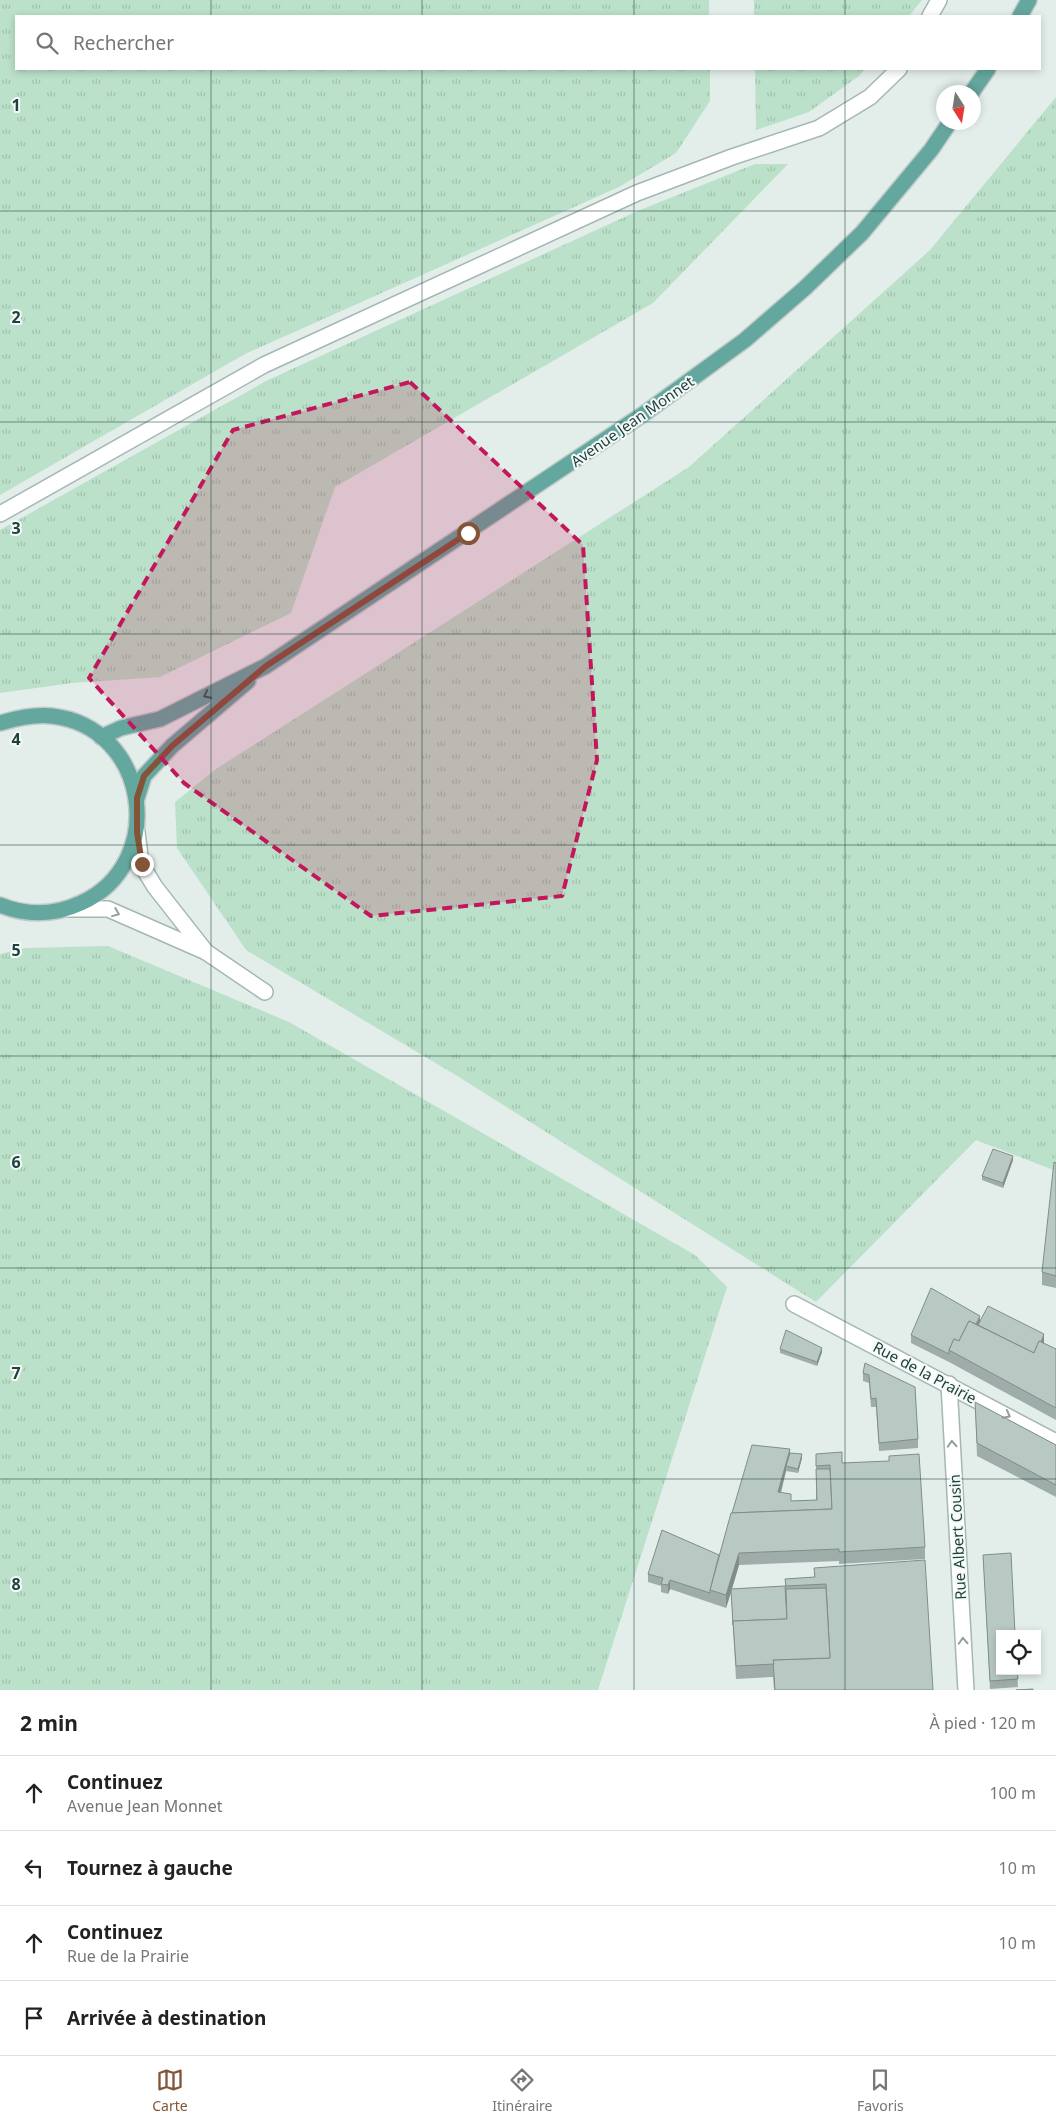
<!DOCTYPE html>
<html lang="fr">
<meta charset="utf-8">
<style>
body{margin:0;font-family:"Noto Sans",sans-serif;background:#f6f6f6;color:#222}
.controls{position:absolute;right:15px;bottom:15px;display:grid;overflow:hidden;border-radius:0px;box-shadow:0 2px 8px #0003}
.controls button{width:45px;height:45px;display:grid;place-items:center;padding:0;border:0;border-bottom:1px solid #e0e0e0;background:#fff;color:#222;font:25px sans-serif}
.compass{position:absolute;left:936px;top:85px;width:45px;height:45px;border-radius:50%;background:#fff;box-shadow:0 2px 8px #0003;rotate:168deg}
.stop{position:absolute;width:15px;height:15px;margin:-11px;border:4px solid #845438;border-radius:50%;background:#fff}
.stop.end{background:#845438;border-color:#fff;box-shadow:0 1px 5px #0008}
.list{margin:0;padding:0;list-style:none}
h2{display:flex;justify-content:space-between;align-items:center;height:65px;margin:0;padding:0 20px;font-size:21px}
h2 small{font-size:16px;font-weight:400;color:#767676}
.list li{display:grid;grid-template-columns:32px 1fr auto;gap:15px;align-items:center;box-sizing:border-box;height:75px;padding:0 20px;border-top:1px solid #e0e0e0}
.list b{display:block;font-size:19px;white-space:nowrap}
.list p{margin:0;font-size:16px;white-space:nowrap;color:#767676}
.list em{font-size:16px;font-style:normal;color:#767676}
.icon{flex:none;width:28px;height:28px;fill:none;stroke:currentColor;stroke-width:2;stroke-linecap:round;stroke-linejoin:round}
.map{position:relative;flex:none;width:1056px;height:1690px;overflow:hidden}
.search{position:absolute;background:#fff;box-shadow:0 2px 8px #0003;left:15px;right:15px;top:15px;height:55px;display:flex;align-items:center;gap:12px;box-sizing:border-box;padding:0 18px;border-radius:0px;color:#767676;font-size:19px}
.sheet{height:365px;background:#fff}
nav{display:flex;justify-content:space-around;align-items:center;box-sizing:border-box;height:70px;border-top:1px solid #e0e0e0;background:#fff;font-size:14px;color:#767676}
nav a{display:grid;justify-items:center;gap:2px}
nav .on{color:#845438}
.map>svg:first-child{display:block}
.grass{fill:url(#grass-tufts)}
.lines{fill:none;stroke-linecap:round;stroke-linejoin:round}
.minor-casing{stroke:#a5b7b3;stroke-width:18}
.major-casing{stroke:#c1cac9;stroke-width:18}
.minor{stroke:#fff;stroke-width:15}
.major{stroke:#64a79e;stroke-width:15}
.wall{fill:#9eada9}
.shaded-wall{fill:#818d89}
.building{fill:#b8c9c4;stroke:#818d89}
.oneway{stroke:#325a55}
.oneway2{stroke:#90a09e}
.route{stroke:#845438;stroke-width:6}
.marked{fill:#c2185b;fill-opacity:0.2;stroke:#c2185b;stroke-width:4;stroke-dasharray:10 6;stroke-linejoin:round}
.grid{fill:none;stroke:#21413d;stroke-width:1;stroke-opacity:0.55}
.labels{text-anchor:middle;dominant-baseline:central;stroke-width:4;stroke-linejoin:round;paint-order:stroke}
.street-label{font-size:15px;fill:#21413d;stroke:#f4faf8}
.grid-label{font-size:16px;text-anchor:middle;font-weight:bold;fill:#21413d;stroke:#f4faf8;stroke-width:4;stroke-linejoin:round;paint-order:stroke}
</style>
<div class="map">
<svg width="1056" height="1690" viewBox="0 0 1056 1690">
<defs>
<pattern id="grass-tufts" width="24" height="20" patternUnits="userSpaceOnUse" patternTransform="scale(1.25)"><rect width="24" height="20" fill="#bbe1ca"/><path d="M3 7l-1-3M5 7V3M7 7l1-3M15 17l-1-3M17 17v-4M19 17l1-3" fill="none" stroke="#a0c2ae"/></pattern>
</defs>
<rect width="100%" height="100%" fill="#e3eeeb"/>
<g class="grass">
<path d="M0 0H709V16H16V69H710V101L676 153 619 187 245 354 0 495Z"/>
<path d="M754 0H922L909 16H754Z"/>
<path d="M755 69H865L859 76 809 112 756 130Z"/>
<path d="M1056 97V1171L976 1140 816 1302 459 1077 246 950 177 848 175 802 216 769 689 467 930 250Z"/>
<path d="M755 164H788L653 303 335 487 291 613 160 677 72 683 0 693V530L268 380 640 210Z"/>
<path d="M108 946 289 1022 695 1255 727 1287 598 1690H0V954L25 948Z"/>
</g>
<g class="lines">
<g class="minor-casing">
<g id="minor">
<path d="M930 16 939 0"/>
<path d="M0 514 264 365 637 193 732 157 819 128 870 97 899 69"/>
<path d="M68 909H108L206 952 155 887 141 864 137 832"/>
<path d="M206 952 265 992"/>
<path d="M794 1304 1056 1442"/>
<path d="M949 1384 966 1690"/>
</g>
</g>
<g class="major-casing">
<g id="major">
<path d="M1020 16 1029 0"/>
<path d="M972 92 988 69"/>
<path d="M0 723C17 718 34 714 52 716 149 727 169 863 81 903 55 915 27 916 0 905"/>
<path d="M101 737 121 728 160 719 266 666 645 413 745 340 805 288 862 233 931 150 950 122"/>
<path d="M137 798 144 776 172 746 248 681"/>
</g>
</g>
<use href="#minor" class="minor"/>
<use href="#major" class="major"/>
</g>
<g class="wall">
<path d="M1013 1160 1003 1188 982 1180V1176Z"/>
<path d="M1056 1163V1288L1042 1285V1272Z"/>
<path d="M980 1321 1044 1343 1056 1349V1420L949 1362 911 1343V1335Z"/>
<path d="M780 1349 822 1352 817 1366 780 1353Z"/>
<path d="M865 1363 918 1439V1448L879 1451 876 1407H871L869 1383 863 1381V1373Z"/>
<path d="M975 1402 1056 1445V1497L977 1456Z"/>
<path d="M790 1453 802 1458 798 1473 786 1471 781 1493 791 1501 816 1500V1454L842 1463 925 1547V1559L839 1564V1561L739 1565 732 1589 785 1586V1579L814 1577V1568L933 1690H774L773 1677 736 1679 731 1593 726 1608 670 1589 668 1594 661 1592V1586L648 1582V1574L719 1555 732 1513Z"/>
<path d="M983 1555 1017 1671 1018 1687 990 1689Z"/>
</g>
<g class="shaded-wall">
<path d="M1013 1156V1160L1003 1188V1183Z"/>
<path d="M980 1316V1325L975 1327Z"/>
<path d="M1044 1334V1343L1034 1366V1357Z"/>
<path d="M822 1348V1352L817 1366V1362Z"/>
<path d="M790 1449V1457L786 1466V1471L778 1501V1492Z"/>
<path d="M802 1454V1458L798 1473V1469Z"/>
<path d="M739 1553V1565L726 1608V1595Z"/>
<path d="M670 1580V1589L668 1594V1585Z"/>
</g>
<g class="building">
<path d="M993 1149 1013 1156 1003 1183 982 1176Z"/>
<path d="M1054 1162 1056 1163V1276L1042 1272Z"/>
<path d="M931 1288 980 1316 976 1324 969 1321 959 1341 954 1339 949 1350V1354L911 1335Z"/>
<path d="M988 1306 1044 1334 1041 1342 1039 1341 1034 1353 978 1325Z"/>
<path d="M969 1321 1034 1353 1039 1341 1056 1349V1408L949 1350 954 1339 959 1341Z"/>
<path d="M786 1330 822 1348 817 1362 780 1349Z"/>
<path d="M865 1363 915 1387 918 1439 879 1443 876 1398 871 1399 869 1375 863 1373Z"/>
<path d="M975 1402 1056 1445V1485L977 1443Z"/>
<path d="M752 1445 790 1449 778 1492 791 1494V1501L817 1500 816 1469H830L832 1509 732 1513Z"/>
<path d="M842 1452V1463L889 1461V1456L919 1454 925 1547 839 1552V1549L739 1553 726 1595 710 1590 731 1513 832 1509 830 1465 816 1466V1454Z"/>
<path d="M790 1453 802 1454 798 1469 786 1466Z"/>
<path d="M662 1530 719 1555 710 1590V1593L670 1580 668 1585 661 1584 663 1578 648 1574Z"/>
<path d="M1011 1553 1015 1634H1000V1671H1017L1018 1679 990 1681 983 1555Z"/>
<path d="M925 1560 933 1690H775L773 1660 830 1658 826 1584 786 1586 785 1579 815 1577 814 1568Z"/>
<path d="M785 1586 787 1619 733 1621V1625L731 1589Z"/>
<path d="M826 1588 830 1658 773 1660 774 1664 736 1666 733 1621 787 1619 786 1589Z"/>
<path d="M1033 1689V1690H1016Z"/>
</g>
<defs><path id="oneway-chevron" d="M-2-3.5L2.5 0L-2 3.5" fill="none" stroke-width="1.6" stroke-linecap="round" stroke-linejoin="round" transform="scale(1.25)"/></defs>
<use class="oneway" href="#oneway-chevron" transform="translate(207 695) rotate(153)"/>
<g class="oneway2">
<use href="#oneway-chevron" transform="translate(116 913) rotate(22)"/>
<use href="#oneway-chevron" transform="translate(1007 1415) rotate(28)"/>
<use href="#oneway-chevron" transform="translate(952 1444) rotate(-93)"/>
<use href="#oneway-chevron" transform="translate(963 1641) rotate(-93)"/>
</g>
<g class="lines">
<path class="route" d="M142 864 137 832V798L144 776 172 746 266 666 468 533"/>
</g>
<path class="marked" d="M410 382 583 545 597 760 562 896 371 916 184 783 89 678 233 430Z"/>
<path class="grid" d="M211 0V16M422 0V16M634 0V16M845 0V16M211 69V1690M422 69V1690M634 69V1690M845 69V1690M0 211H1056M0 422H1056M0 634H1056M0 845H1056M0 1056H1056M0 1268H1056M0 1479H1056"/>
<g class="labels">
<g class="street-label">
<text transform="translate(632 421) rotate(-35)">Avenue Jean Monnet</text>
<text transform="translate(925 1372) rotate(28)">Rue de la Prairie</text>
<text transform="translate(957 1537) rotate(-93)">Rue Albert Cousin</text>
</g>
</g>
<g class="grid-label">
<text x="16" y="111">1</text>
<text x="16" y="323">2</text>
<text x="16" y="534">3</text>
<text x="16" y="745">4</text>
<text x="16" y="956">5</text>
<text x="16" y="1168">6</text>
<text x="16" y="1379">7</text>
<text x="16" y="1590">8</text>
</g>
</svg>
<div class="controls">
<button><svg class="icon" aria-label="locate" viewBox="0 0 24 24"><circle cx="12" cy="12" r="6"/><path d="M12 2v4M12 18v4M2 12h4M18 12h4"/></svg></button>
</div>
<svg class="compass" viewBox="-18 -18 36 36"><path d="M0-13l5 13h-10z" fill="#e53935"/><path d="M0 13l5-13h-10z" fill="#767676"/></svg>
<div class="stop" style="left:468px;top:533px"></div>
<div class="stop end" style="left:142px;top:864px"></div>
<div class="search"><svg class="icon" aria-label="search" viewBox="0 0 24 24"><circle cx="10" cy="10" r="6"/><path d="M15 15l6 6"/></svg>Rechercher</div>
</div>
<section class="sheet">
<h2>2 min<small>À pied · 120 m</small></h2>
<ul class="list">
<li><svg class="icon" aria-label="ahead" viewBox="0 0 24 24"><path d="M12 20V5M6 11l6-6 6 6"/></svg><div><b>Continuez</b><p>Avenue Jean Monnet</p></div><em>100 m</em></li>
<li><svg class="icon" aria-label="left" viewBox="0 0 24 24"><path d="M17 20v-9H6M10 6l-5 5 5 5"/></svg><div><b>Tournez à gauche</b></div><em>10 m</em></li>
<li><svg class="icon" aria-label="ahead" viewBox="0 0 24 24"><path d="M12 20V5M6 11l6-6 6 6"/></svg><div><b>Continuez</b><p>Rue de la Prairie</p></div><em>10 m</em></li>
<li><svg class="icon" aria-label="arrive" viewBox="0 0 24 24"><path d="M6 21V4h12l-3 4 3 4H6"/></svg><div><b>Arrivée à destination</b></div></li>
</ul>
</section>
<nav>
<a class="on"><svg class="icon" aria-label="map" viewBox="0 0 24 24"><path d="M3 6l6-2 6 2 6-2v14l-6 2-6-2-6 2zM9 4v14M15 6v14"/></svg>Carte</a>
<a><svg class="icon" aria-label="directions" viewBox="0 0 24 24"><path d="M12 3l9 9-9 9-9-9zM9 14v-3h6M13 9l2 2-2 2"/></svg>Itinéraire</a>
<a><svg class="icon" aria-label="saved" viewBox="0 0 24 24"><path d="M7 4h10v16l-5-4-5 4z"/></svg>Favoris</a>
</nav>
